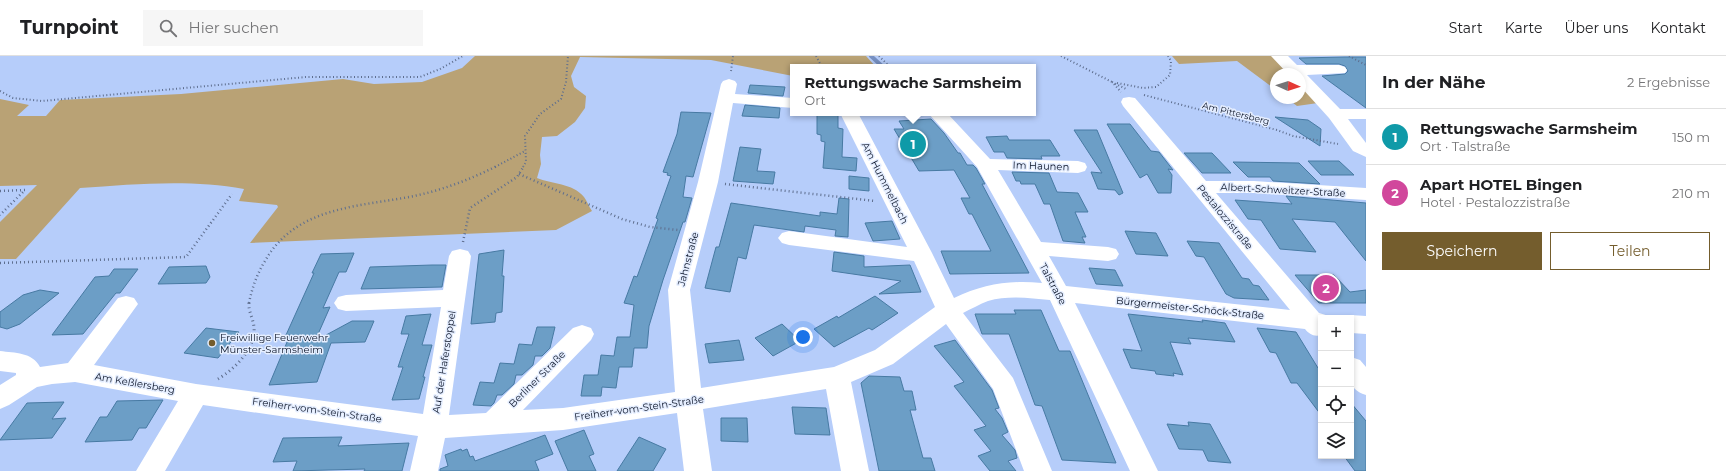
<!DOCTYPE html>
<html lang="de">
<meta charset="utf-8">
<style>
body{margin:0;font-family:Montserrat,sans-serif;background:#f6f6f6;color:#202124}
.controls{position:absolute;right:12px;bottom:12px;display:grid;overflow:hidden;border-radius:0px;box-shadow:0 2px 6px #0003}
.controls button{width:36px;height:36px;display:grid;place-items:center;padding:0;border:0;border-bottom:1px solid #e0e0e0;background:#fff;color:#202124;font:20px sans-serif}
.compass{position:absolute;left:1270px;top:12px;width:36px;height:36px;border-radius:50%;background:#fff;box-shadow:0 2px 6px #0003;rotate:93deg}
.you{position:absolute;left:803px;top:281px;width:14px;height:14px;margin:-10px;border:3px solid #fff;border-radius:50%;background:#1a73e8;box-shadow:0 0 0 6px #1a73e833}
.badge{display:grid;place-items:center;width:26px;height:26px;border-radius:50%;background:#745d2d;color:#fff;font-size:13px;font-weight:700}
.pin{position:absolute;translate:-50% -50%;border:2px solid #fff;box-shadow:0 1px 4px #0006}
.popup{position:absolute;left:790px;top:8px;width:246px;height:52px;box-sizing:border-box;display:grid;place-content:center;border-radius:0px;background:#fff;filter:drop-shadow(0 1px 3px #0005);font-size:13px;white-space:nowrap;color:#757577}
.popup b{font-size:15px;color:#202124}
.popup::after{content:'';position:absolute;left:50%;top:100%;margin-left:-8px;border:8px solid transparent;border-top-color:#fff}
.list{margin:0;padding:0;list-style:none}
h2{display:flex;justify-content:space-between;align-items:center;height:52px;margin:0;padding:0 16px;font-size:17px}
h2 small{font-size:13px;font-weight:400;color:#757577}
.list li{display:grid;grid-template-columns:26px 1fr auto;gap:12px;align-items:center;box-sizing:border-box;height:56px;padding:0 16px;border-top:1px solid #e0e0e0}
.list b{display:block;font-size:15px;white-space:nowrap}
.list p{margin:0;font-size:13px;white-space:nowrap;color:#757577}
.list em{font-size:13px;font-style:normal;color:#757577}
.actions{display:flex;gap:8px;padding:12px 16px}
.actions a{flex:1;padding:9px 0;border:1px solid #745d2d;border-radius:0px;text-align:center;font-size:14px;color:#745d2d}
.actions .main{background:#745d2d;color:#fff}
.icon{flex:none;width:22px;height:22px;fill:none;stroke:currentColor;stroke-width:2;stroke-linecap:round;stroke-linejoin:round}
.map{position:relative;flex:none;width:1366px;height:415px;overflow:hidden}
header{display:flex;align-items:center;gap:24px;box-sizing:border-box;height:56px;padding:0 20px;background:#fff;border-bottom:1px solid #e0e0e0}
header strong{font-size:19px}
nav{display:flex;gap:22px;margin-inline-start:auto;font-size:14px}
.search{width:280px;height:36px;background:#f6f6f6;display:flex;align-items:center;gap:10px;box-sizing:border-box;padding:0 14px;border-radius:0px;color:#757577;font-size:15px}
main{display:flex}
aside{flex:1;background:#fff}
.map>svg:first-child{display:block}
.green{fill:#b9a275}
.lines{fill:none;stroke-linecap:round;stroke-linejoin:round}
.stream{stroke:#7790c2;stroke-width:4}
.building{fill:#6c9ec6;stroke:#477aa3}
.path-far2{stroke:#5e6e8e;stroke-width:2;stroke-dasharray:1 2.5;stroke-linecap:butt}
.path-far1{stroke:#5e6e8e;stroke-width:2.5;stroke-dasharray:1 3;stroke-linecap:butt}
.path{stroke:#5e6e8e;stroke-width:3;stroke-dasharray:1 3.5;stroke-linecap:butt}
.minor{fill:#fff;fill-rule:evenodd}
.poi-dot{fill:#745d2d;stroke:#e5eeff;stroke-width:1.5}
.labels{text-anchor:middle;dominant-baseline:central;stroke-width:3;stroke-linejoin:round;paint-order:stroke}
.far-street-label{font-size:9px;fill:#0d162a;stroke:#e5eeff}
.street-label{font-size:10px;fill:#0d162a;stroke:#e5eeff}
.poi-label{font-size:10px;fill:#0d162a;stroke:#e5eeff;text-anchor:start}
</style>
<header>
<strong>Turnpoint</strong>
<div class="search"><svg class="icon" aria-label="search" viewBox="0 0 24 24"><circle cx="10" cy="10" r="6"/><path d="M15 15l6 6"/></svg>Hier suchen</div>
<nav><a>Start</a><a>Karte</a><a>Über uns</a><a>Kontakt</a></nav>
</header>
<main>
<div class="map">
<svg width="1366" height="415" viewBox="0 0 1366 415">
<rect width="100%" height="100%" fill="#b6cdfa"/>
<g class="green">
<path d="M475 0H866L876 11H793V20L711 4 580 1 571 20 574 31 586 40 585 52 575 66 557 80 542 81 540 99 541 108 537 122C551 128 573 127 584 141 587 145 589 151 592 155L556 174 250 187 278 151 277 149 239 145 244 133C191 123 134 128 80 132L16 203H0V166L37 129 0 130V43L29 49 17 60H46L60 44 181 38 343 23 374 28 422 26 462 12Z"/>
<path d="M1172 0H1272L1289 18H1276V34L1237 5 1179 8Z"/>
<path d="M1300 29 1318 47 1297 50 1287 42H1300Z"/>
</g>
<g class="lines">
<path class="stream" d="M871 0 883 11"/>
</g>
<g class="building">
<path d="M1345 1H1366V52L1322 20 1345 18 1348 15 1345 10 1339 8H1306L1299 2Z"/>
<path d="M750 29 785 31 783 40 748 37Z"/>
<path d="M745 49 780 52 779 62 742 60Z"/>
<path d="M681 56 711 57 693 121 686 120 683 141 692 142 685 166H683L663 224 649 270 647 292H634L632 311H619L616 332 602 331 601 340H581L584 319H598L601 299 614 300 617 281H630L634 249 624 247 634 220 637 221 658 163 656 162 671 120 667 119 668 117 663 116 677 78Z"/>
<path d="M817 57H838V72L843 73 842 101 857 102 856 115 823 112 825 86 821 85V79L817 78Z"/>
<path d="M1275 61 1308 64 1321 73 1320 90Z"/>
<path d="M931 63 944 77 958 97H960L967 109H973L976 112 985 128H982L1029 217 950 218 941 195H991L972 158H969L961 142H970L954 114 919 115 894 73H904L899 65Z"/>
<path d="M1107 68H1130L1151 95 1159 96 1173 114 1168 113 1172 119 1171 137H1158L1147 118 1140 122Z"/>
<path d="M1074 74H1097L1123 137 1119 139 1115 134 1098 133 1091 116 1102 117Z"/>
<path d="M1007 80 1009 84H1050L1060 100H1041L1042 103 1007 102 1004 96H994L986 81Z"/>
<path d="M740 91 761 93 757 115 775 116 773 128 733 125Z"/>
<path d="M1184 97H1212L1231 117H1202Z"/>
<path d="M1308 105H1339L1354 119H1321Z"/>
<path d="M1233 106 1299 107 1320 128 1273 125 1270 121H1248Z"/>
<path d="M1012 116 1049 117 1057 136 1078 137 1088 156H1075L1086 181H1082L1085 187 1063 185 1050 148H1044L1035 128H1021L1020 125H1016Z"/>
<path d="M849 120 869 122V135L849 133Z"/>
<path d="M1286 140 1366 147V205L1335 166 1292 163 1316 196 1280 193 1261 164 1248 163 1235 144 1292 148Z"/>
<path d="M839 142 849 143 848 181 835 180 836 174 805 170 804 176 754 169 746 203 738 201 730 236 705 232 716 191H719L731 147 820 160V156L837 158Z"/>
<path d="M892 165 900 183 873 185 865 167Z"/>
<path d="M1125 175 1156 177 1168 200 1136 198Z"/>
<path d="M1187 185 1219 187 1242 222 1249 223 1253 229 1259 230 1269 244 1234 242 1226 238 1204 201 1196 200Z"/>
<path d="M504 194 502 220H504L502 256 496 257 495 266 471 268 479 198Z"/>
<path d="M834 196 864 200V211L910 209 921 236 879 238 901 225 832 215Z"/>
<path d="M354 197 346 216H339L323 252 330 251 315 285 352 265H374L365 286 331 287 317 326 269 329 290 279H286L314 217H312L321 198Z"/>
<path d="M432 209H446L442 231 361 233 370 211Z"/>
<path d="M206 210 210 221 206 227 158 228 169 211Z"/>
<path d="M1089 212 1115 214 1123 230 1096 228Z"/>
<path d="M114 213H138L120 237H116L83 278 52 279 95 221 109 220Z"/>
<path d="M1295 219H1334L1350 236 1366 234V247H1319Z"/>
<path d="M40 234 59 237 20 268 7 273 0 271V256L23 239Z"/>
<path d="M875 240 898 257 872 274 869 272 834 291 814 273 837 260 838 262Z"/>
<path d="M1014 254H1041L1059 295H1070L1116 407 1062 404 1042 350 1035 349 1009 278H982L975 258H1016Z"/>
<path d="M431 258 422 289H432L423 321H425L419 343 392 344 403 311H398L409 278H401L406 260Z"/>
<path d="M1128 258 1203 266 1202 264 1225 267 1235 286 1188 282 1191 288 1170 286 1183 319 1173 317 1174 320 1156 318 1155 315 1131 312 1123 293 1142 295Z"/>
<path d="M782 268 800 285 773 300 755 282Z"/>
<path d="M537 271H555L550 292 542 300H535L533 309 522 319H516L514 328 502 339H497L494 347 491 350 473 349 480 326 494 327 500 307 514 308 519 288 532 289Z"/>
<path d="M206 272 239 276 218 302 184 297Z"/>
<path d="M1257 272 1296 276 1318 312 1321 313V359L1297 327H1291L1276 297 1270 296Z"/>
<path d="M739 284 744 304 709 307 705 288Z"/>
<path d="M955 284 992 334 999 352 995 353 1002 362 1008 376 1002 379 1015 394 1017 402 1008 405 1016 415H990L978 400 991 395 974 374 986 370 954 330 964 326 934 290Z"/>
<path d="M869 320 900 321 904 335H912L916 354H910L923 402H931L935 415H879L861 327Z"/>
<path d="M163 344 146 372H139L132 384 85 386 100 361H107L117 345Z"/>
<path d="M64 346 52 363 66 362 52 382 0 384 27 347Z"/>
<path d="M1351 347 1366 365V415H1355L1344 400H1352Z"/>
<path d="M792 351 826 352 830 379 795 378Z"/>
<path d="M721 362H747L748 386 721 385Z"/>
<path d="M1188 366 1210 368 1231 407 1208 405 1203 394 1179 393 1167 368 1189 370Z"/>
<path d="M584 374 594 398 589 400 596 415H568L555 385Z"/>
<path d="M545 379 553 398 535 405 539 415H440V413L448 410 445 399 461 393 462 395 467 393 470 401 473 400 475 405Z"/>
<path d="M342 381 338 390 409 387 402 415H364L365 413 293 415 297 405 273 406 283 382Z"/>
<path d="M639 381 666 393 653 415H617Z"/>
</g>
<g class="lines">
<g class="path-far2">
<path d="M816 0 822 11"/>
<path d="M879 0 890 11"/>
<path d="M1061 0 1112 26"/>
<path d="M1349 0 1366 9"/>
<path d="M731 15 733 0"/>
<path d="M1112 26 1126 33"/>
<path d="M1117 27 1143 32 1156 31 1170 19 1171 5 1168 0"/>
<path d="M1114 28 1121 36"/>
<path d="M0 35 13 42 42 45 306 21H420L440 13 463 0"/>
<path d="M1144 39 1277 74 1293 80 1338 88"/>
<path d="M495 111 525 95"/>
<path d="M523 111 526 106 525 80 540 58 561 43 566 26 568 0"/>
</g>
<g class="path-far1">
<path d="M519 118 622 163 650 171 678 174"/>
<path d="M725 128 875 145"/>
<path d="M0 135 25 134 0 159"/>
<path d="M463 186 470 152 517 121 524 110"/>
<path d="M0 207 186 201 232 138"/>
<path d="M249 247C252 232 257 218 265 205 296 150 359 151 414 140 443 134 471 123 497 110"/>
</g>
<path class="path" d="M218 323C235 313 256 292 254 271 253 262 248 255 249 246"/>
<g class="minor">
<path d="M1271 0H1288L1297 9H1339L1345 11 1347 14 1345 17 1307 19 1340 53H1366V63H1348L1366 87V101L1353 95 1329 62 1300 30V18H1288Z"/>
<path d="M729 23 735 25 737 28 735 38 793 42V52L733 47 718 126 690 234 701 332 834 311 875 294 935 251 914 205 789 189 782 187 778 182 782 177 789 175 907 191 840 57H858L932 197 954 242C984 228 1008 224 1042 227L977 111 928 57H947L990 103 1078 105 1085 107 1087 111 1085 115 1078 117 998 114 1041 186 1108 191 1116 193 1119 198 1116 203 1108 205 1049 200 1066 230 1290 254 1123 50 1121 46 1123 42 1129 41 1135 42 1206 125H1254L1366 132V144L1254 137H1216L1319 257 1329 260 1331 262H1321V279C1314 281 1309 278 1305 273L1075 247 1158 415H1130L1050 244C1030 242 1008 239 988 245 980 248 971 253 963 257L1013 322 1052 415H1024L993 333 946 268 893 308 851 326 869 415H841L826 333 703 353 712 415H684L677 357 563 374 445 382 438 415H410L418 380 203 349 165 415H136L178 345 75 326 52 328 37 331 9 349 0 353V329L16 319V317L0 315V295C15 297 32 296 40 311L68 307 118 242 126 240 134 242 138 248 94 309 196 328 423 358 441 251 346 255 338 253 334 247 338 241 346 239 443 234 449 200 452 195 460 193 468 195 471 200 449 359 486 357 573 272 582 269 591 272 594 278 591 284 523 354 563 352 675 336 668 234 698 126 721 28 723 25Z"/>
<path d="M1351 259 1366 260V278L1351 277V262H1342Z"/>
<path d="M1351 301 1360 304 1366 311V339C1345 332 1351 320 1351 301Z"/>
</g>
</g>
<circle class="poi-dot" cx="212" cy="287" r="4"/>
<g class="labels">
<g class="far-street-label">
<text transform="translate(1236 57) rotate(14)">Am Pittersberg</text>
</g>
<g class="street-label">
<text transform="translate(1041 110) rotate(2)">Im Haunen</text>
<text transform="translate(885 127) rotate(63)">Am Hummelbach</text>
<text transform="translate(1283 134) rotate(3)">Albert-Schweitzer-Straße</text>
<text transform="translate(1225 161) rotate(50)">Pestalozzistraße</text>
<text transform="translate(688 203) rotate(-75)">Jahnstraße</text>
<text transform="translate(1053 228) rotate(62)">Talstraße</text>
<text transform="translate(1190 252) rotate(6)">Bürgermeister-Schöck-Straße</text>
<text transform="translate(444 306) rotate(-81)">Auf der Haferstoppel</text>
<text transform="translate(537 323) rotate(-45)">Berliner Straße</text>
<text transform="translate(135 327) rotate(10)">Am Keßlersberg</text>
<text transform="translate(639 352) rotate(-8)">Freiherr-vom-Stein-Straße</text>
<text transform="translate(317 354) rotate(8)">Freiherr-vom-Stein-Straße</text>
</g>
<g class="poi-label">
<text x="220" y="281">Freiwillige Feuerwehr<tspan x="220" dy="12">Münster-Sarmsheim</tspan></text>
</g>
</g>
</svg>
<div class="controls">
<button>+</button>
<button>−</button>
<button><svg class="icon" aria-label="locate" viewBox="0 0 24 24"><circle cx="12" cy="12" r="6"/><path d="M12 2v4M12 18v4M2 12h4M18 12h4"/></svg></button>
<button><svg class="icon" aria-label="layers" viewBox="0 0 24 24"><path d="M12 4l9 5-9 5-9-5zM3 14l9 5 9-5"/></svg></button>
</div>
<svg class="compass" viewBox="-18 -18 36 36"><path d="M0-13l5 13h-10z" fill="#e53935"/><path d="M0 13l5-13h-10z" fill="#757577"/></svg>
<div class="you"></div>
<div class="pin badge" style="left:913px;top:88px;background:#0f9aa8">1</div>
<div class="popup"><b>Rettungswache Sarmsheim</b>Ort</div>
<div class="pin badge" style="left:1326px;top:232px;background:#d1479c">2</div>
</div>
<aside>
<h2>In der Nähe<small>2 Ergebnisse</small></h2>
<ul class="list">
<li><span class="badge" style="background:#0f9aa8">1</span><div><b>Rettungswache Sarmsheim</b><p>Ort · Talstraße</p></div><em>150 m</em></li>
<li><span class="badge" style="background:#d1479c">2</span><div><b>Apart HOTEL Bingen</b><p>Hotel · Pestalozzistraße</p></div><em>210 m</em></li>
</ul>
<div class="actions"><a class="main">Speichern</a><a>Teilen</a></div>
</aside>
</main>
